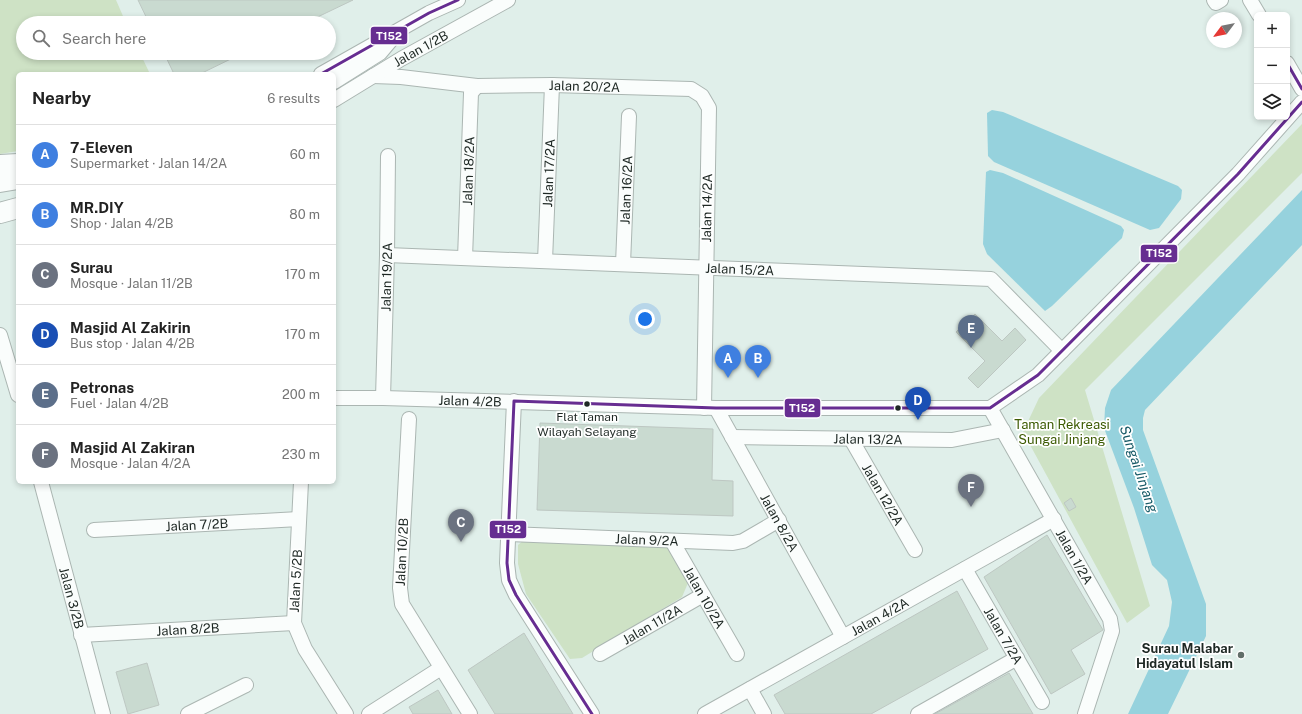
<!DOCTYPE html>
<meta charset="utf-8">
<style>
body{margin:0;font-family:"Public Sans",sans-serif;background:#f6f6f6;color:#222}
.controls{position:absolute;right:12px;top:12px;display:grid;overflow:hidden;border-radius:6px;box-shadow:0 2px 6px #0003}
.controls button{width:36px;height:36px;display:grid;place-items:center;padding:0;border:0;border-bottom:1px solid #e0e0e0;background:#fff;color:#222;font:20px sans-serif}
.compass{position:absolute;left:1206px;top:12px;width:36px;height:36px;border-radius:50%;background:#fff;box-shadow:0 2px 6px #0003;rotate:238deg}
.you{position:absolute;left:645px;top:319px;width:14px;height:14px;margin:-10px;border:3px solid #fff;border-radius:50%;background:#1a73e8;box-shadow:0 0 0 6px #1a73e833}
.badge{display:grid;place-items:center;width:26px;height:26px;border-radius:50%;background:#626e69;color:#fff;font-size:13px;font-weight:700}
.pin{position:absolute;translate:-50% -33px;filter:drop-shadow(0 1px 2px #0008)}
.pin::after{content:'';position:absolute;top:21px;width:14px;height:12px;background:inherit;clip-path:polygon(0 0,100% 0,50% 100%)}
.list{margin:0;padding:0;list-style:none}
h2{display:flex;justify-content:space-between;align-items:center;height:52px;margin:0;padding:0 16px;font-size:17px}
h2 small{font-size:13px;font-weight:400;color:#767676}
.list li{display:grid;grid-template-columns:26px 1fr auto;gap:12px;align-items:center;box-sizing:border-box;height:60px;padding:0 16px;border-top:1px solid #e0e0e0}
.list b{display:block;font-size:15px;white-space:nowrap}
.list p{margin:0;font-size:13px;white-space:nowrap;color:#767676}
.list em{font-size:13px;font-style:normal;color:#767676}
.icon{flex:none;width:22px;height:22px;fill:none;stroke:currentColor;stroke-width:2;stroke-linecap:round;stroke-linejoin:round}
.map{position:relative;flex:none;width:1302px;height:714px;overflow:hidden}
.search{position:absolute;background:#fff;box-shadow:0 2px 6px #0003;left:16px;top:16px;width:320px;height:44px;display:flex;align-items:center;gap:10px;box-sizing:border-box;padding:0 14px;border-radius:22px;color:#767676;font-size:15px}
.panel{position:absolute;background:#fff;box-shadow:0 2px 6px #0003;left:16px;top:72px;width:320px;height:412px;border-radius:6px}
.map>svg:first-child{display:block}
.green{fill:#cee2c5}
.water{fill:#96d2dd}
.building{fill:#c9dad0;stroke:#bdc7c2}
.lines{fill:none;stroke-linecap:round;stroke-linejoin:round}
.minor-casing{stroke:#abb6b2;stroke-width:16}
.highway-casing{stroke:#abb6b2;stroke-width:22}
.minor{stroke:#fafdfc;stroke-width:14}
.highway{stroke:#fafdfc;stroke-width:20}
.bus-1-casing{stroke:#fff;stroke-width:6}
.bus-1{stroke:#662d91;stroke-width:3}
.bus-dot{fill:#1e2824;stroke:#fff;stroke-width:1.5}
.poi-dot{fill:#626e69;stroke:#fff;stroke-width:1.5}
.labels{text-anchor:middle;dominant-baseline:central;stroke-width:3.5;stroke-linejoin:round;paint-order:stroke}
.bus-label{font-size:12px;fill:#1e2824;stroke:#fff}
.street-label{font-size:13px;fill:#1e2824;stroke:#fff}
.park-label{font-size:13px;fill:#3d5b03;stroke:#fff}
.poi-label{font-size:13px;font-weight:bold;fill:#1e2824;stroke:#fff;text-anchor:end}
.water-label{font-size:14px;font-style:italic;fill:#175a67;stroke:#fff}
.line-badge{stroke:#fff;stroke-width:1.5}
.badge-label{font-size:11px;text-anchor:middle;font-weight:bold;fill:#fff}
</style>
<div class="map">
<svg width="1302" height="714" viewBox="0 0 1302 714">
<rect width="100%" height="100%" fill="#e0efea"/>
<g class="green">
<path d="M0 0H116L126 23H23V53H140L150 74H18V151L0 154Z"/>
<path d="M1302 124V173L1085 390 1150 606 1127 623 1023 432 1039 398Z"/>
<path d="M524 540 666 547 673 554 688 583 682 597 582 658 570 659 526 594 518 564V545Z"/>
</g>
<g class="water">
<path d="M992 110 1003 112 1178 186 1182 190 1181 199 1159 228 1150 230 994 162 988 156 987 113Z"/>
<path d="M990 170 1003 173 1121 226 1124 230 1122 238 1052 306 1045 311 987 254 983 244 986 172Z"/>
<path d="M1302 190V245L1145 410 1143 418V430L1206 604V636L1168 714H1128L1169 626 1172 602 1167 580 1152 565 1134 508 1104 428 1105 408 1111 390Z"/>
</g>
<g class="building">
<path d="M138 0H353L305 23H149Z"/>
<path d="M164 53H243L200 74H174Z"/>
<path d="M975 314 1002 341 1015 328 1026 340 978 388 968 378 985 361 956 332Z"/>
<path d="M540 423 713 429 712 480 733 481V516L537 510Z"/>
<path d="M1071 498 1076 507 1069 511 1064 503Z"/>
<path d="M1047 535 1103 630 1071 650 1085 674 1051 694 984 577Z"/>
<path d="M957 591 988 649 871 714H785L774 695Z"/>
<path d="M524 633 573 714H495L468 670Z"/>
<path d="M147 663 159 705 128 714 116 672Z"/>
<path d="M1009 673 1033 714H935Z"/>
<path d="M438 690 452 714H413L409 707Z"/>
</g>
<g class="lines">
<g class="minor-casing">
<g id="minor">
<path d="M1214 0 1216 3 1221 0"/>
<path d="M1250 0 1259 15"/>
<path d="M1287 63 1302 89"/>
<path d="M321 74 429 13 458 0"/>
<path id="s1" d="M373 76 401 77 477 86 552 85 691 89 702 96 709 108 704 408"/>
<path d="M334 82 380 53 391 40"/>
<path id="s2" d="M334 100 401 59 508 0"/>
<path id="s3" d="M387 255 991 279 1062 351"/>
<path id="s4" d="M465 258 471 93 477 86"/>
<path id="s5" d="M545 261 552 85"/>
<path id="s6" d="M623 264 629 116"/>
<path d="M0 335 18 395"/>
<path id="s7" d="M334 398H383L716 408H990"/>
<path id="s8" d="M383 398 387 255 388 156"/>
<path d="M514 401 507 563 509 580 516 595 592 714"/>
<path id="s9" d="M716 408 843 637"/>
<path d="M990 408 1038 375 1238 174 1302 102"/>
<path id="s10" d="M990 408 1110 619 1112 631 1085 714"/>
<path d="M409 419 400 588 402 604 470 714"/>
<path id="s11" d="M732 437 952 440 1003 430"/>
<path id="s12" d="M851 439 915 550"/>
<path id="s13" d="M41 482 103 714"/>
<path d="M301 482 294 623 305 649 346 714"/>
<path id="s14" d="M94 530 299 519"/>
<path id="s15" d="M509 534 733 543 743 541 779 520"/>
<path id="s16" d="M672 541 737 654"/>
<path id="s17" d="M965 569 1042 702"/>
<path id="s18" d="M81 635 294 623"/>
<path id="s19" d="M600 654 703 595"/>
<path d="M750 689 764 714"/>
<path d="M188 714 246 685"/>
<path d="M369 714 441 668"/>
<path id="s20" d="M705 714 1054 519"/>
<path d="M918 714 1017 658"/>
</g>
</g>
<g class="highway-casing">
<g id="highway">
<path d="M0 165 18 164"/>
<path d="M0 182 18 179"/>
<path d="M0 213 18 208"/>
</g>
</g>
<use href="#minor" class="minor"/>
<use href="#highway" class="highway"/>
<g class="bus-1-casing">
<g id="bus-1">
<path d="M1287 63 1302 89"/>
<path d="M321 74 429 13 458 0"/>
<path d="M592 714 516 595 509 580 507 563 514 401 716 408H990L1038 375 1238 174 1302 102"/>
</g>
</g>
<use href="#bus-1" class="bus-1"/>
</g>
<g class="bus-dot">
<circle cx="587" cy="404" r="3.5"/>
<circle cx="898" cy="408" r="3.5"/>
</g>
<circle class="poi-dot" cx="1241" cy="655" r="4"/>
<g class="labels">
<g class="bus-label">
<text x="587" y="417">Flat Taman<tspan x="587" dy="15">Wilayah Selayang</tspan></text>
</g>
<g class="street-label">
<text stroke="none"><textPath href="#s2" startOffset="101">Jalan 1/2B</textPath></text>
<text stroke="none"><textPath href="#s1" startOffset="212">Jalan 20/2A</textPath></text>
<text stroke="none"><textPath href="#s4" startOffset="87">Jalan 18/2A</textPath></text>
<text stroke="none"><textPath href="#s5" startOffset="88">Jalan 17/2A</textPath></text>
<text stroke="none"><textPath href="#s6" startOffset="74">Jalan 16/2A</textPath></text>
<text transform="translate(707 208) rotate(-89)">Jalan 14/2A</text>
<text stroke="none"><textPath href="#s3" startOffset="353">Jalan 15/2A</textPath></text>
<text stroke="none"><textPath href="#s8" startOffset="121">Jalan 19/2A</textPath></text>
<text stroke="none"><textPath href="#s7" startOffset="136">Jalan 4/2B</textPath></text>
<text stroke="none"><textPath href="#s11" startOffset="136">Jalan 13/2A</textPath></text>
<text stroke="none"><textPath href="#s12" startOffset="64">Jalan 12/2A</textPath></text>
<text stroke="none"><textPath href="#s9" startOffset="131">Jalan 8/2A</textPath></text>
<text stroke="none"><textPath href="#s14" startOffset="103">Jalan 7/2B</textPath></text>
<text stroke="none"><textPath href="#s15" startOffset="138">Jalan 9/2A</textPath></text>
<text transform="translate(402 552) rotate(-87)">Jalan 10/2B</text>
<text stroke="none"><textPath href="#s10" startOffset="171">Jalan 1/2A</textPath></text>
<text transform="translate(296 581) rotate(-87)">Jalan 5/2B</text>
<text stroke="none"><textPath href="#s16" startOffset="65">Jalan 10/2A</textPath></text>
<text stroke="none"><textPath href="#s13" startOffset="120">Jalan 3/2B</textPath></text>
<text stroke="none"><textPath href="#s20" startOffset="200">Jalan 4/2A</textPath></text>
<text stroke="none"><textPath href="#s19" startOffset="60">Jalan 11/2A</textPath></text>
<text stroke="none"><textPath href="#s18" startOffset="107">Jalan 8/2B</textPath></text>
<text stroke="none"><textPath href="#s17" startOffset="77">Jalan 7/2A</textPath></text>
</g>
<g class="park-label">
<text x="1062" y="424">Taman Rekreasi<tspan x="1062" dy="15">Sungai Jinjang</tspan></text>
</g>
<g class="poi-label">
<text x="1233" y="648">Surau Malabar<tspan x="1233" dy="15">Hidayatul Islam</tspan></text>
</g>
<g class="water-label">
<text transform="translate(1139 469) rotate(71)">Sungai Jinjang</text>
</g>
</g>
<g class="line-badge">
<rect x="370" y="26" width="38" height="19" rx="4" fill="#662d91"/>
<rect x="1140" y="244" width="38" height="19" rx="4" fill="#662d91"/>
<rect x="784" y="398" width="37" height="20" rx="4" fill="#662d91"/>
<rect x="489" y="520" width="38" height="19" rx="4" fill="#662d91"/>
</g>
<g class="badge-label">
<text x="389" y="40">T152</text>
<text x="1159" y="257">T152</text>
<text x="802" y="412">T152</text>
<text x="508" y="533">T152</text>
</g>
</svg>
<div class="controls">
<button>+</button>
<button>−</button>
<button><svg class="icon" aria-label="layers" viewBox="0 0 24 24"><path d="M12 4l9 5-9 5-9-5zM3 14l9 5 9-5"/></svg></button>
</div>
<svg class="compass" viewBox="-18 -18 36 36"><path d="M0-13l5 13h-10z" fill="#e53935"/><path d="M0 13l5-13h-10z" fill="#767676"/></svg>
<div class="you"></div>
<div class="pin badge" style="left:728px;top:378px;background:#3f7fe0">A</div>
<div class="pin badge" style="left:758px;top:378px;background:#3f7fe0">B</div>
<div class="pin badge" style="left:461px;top:542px;background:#6b7280">C</div>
<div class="pin badge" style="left:918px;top:420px;background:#1a4fb4">D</div>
<div class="pin badge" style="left:971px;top:348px;background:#5c6f8a">E</div>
<div class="pin badge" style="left:971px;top:507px;background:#6b7280">F</div>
<div class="search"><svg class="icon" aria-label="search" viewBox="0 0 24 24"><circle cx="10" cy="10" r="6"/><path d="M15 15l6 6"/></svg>Search here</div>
<section class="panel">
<h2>Nearby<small>6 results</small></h2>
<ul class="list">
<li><span class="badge" style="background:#3f7fe0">A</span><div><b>7-Eleven</b><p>Supermarket · Jalan 14/2A</p></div><em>60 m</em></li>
<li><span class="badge" style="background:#3f7fe0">B</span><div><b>MR.DIY</b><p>Shop · Jalan 4/2B</p></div><em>80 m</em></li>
<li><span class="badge" style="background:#6b7280">C</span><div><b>Surau</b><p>Mosque · Jalan 11/2B</p></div><em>170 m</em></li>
<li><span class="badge" style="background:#1a4fb4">D</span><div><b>Masjid Al Zakirin</b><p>Bus stop · Jalan 4/2B</p></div><em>170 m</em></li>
<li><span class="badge" style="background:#5c6f8a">E</span><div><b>Petronas</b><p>Fuel · Jalan 4/2B</p></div><em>200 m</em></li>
<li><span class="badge" style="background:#6b7280">F</span><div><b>Masjid Al Zakiran</b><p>Mosque · Jalan 4/2A</p></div><em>230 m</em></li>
</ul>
</section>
</div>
